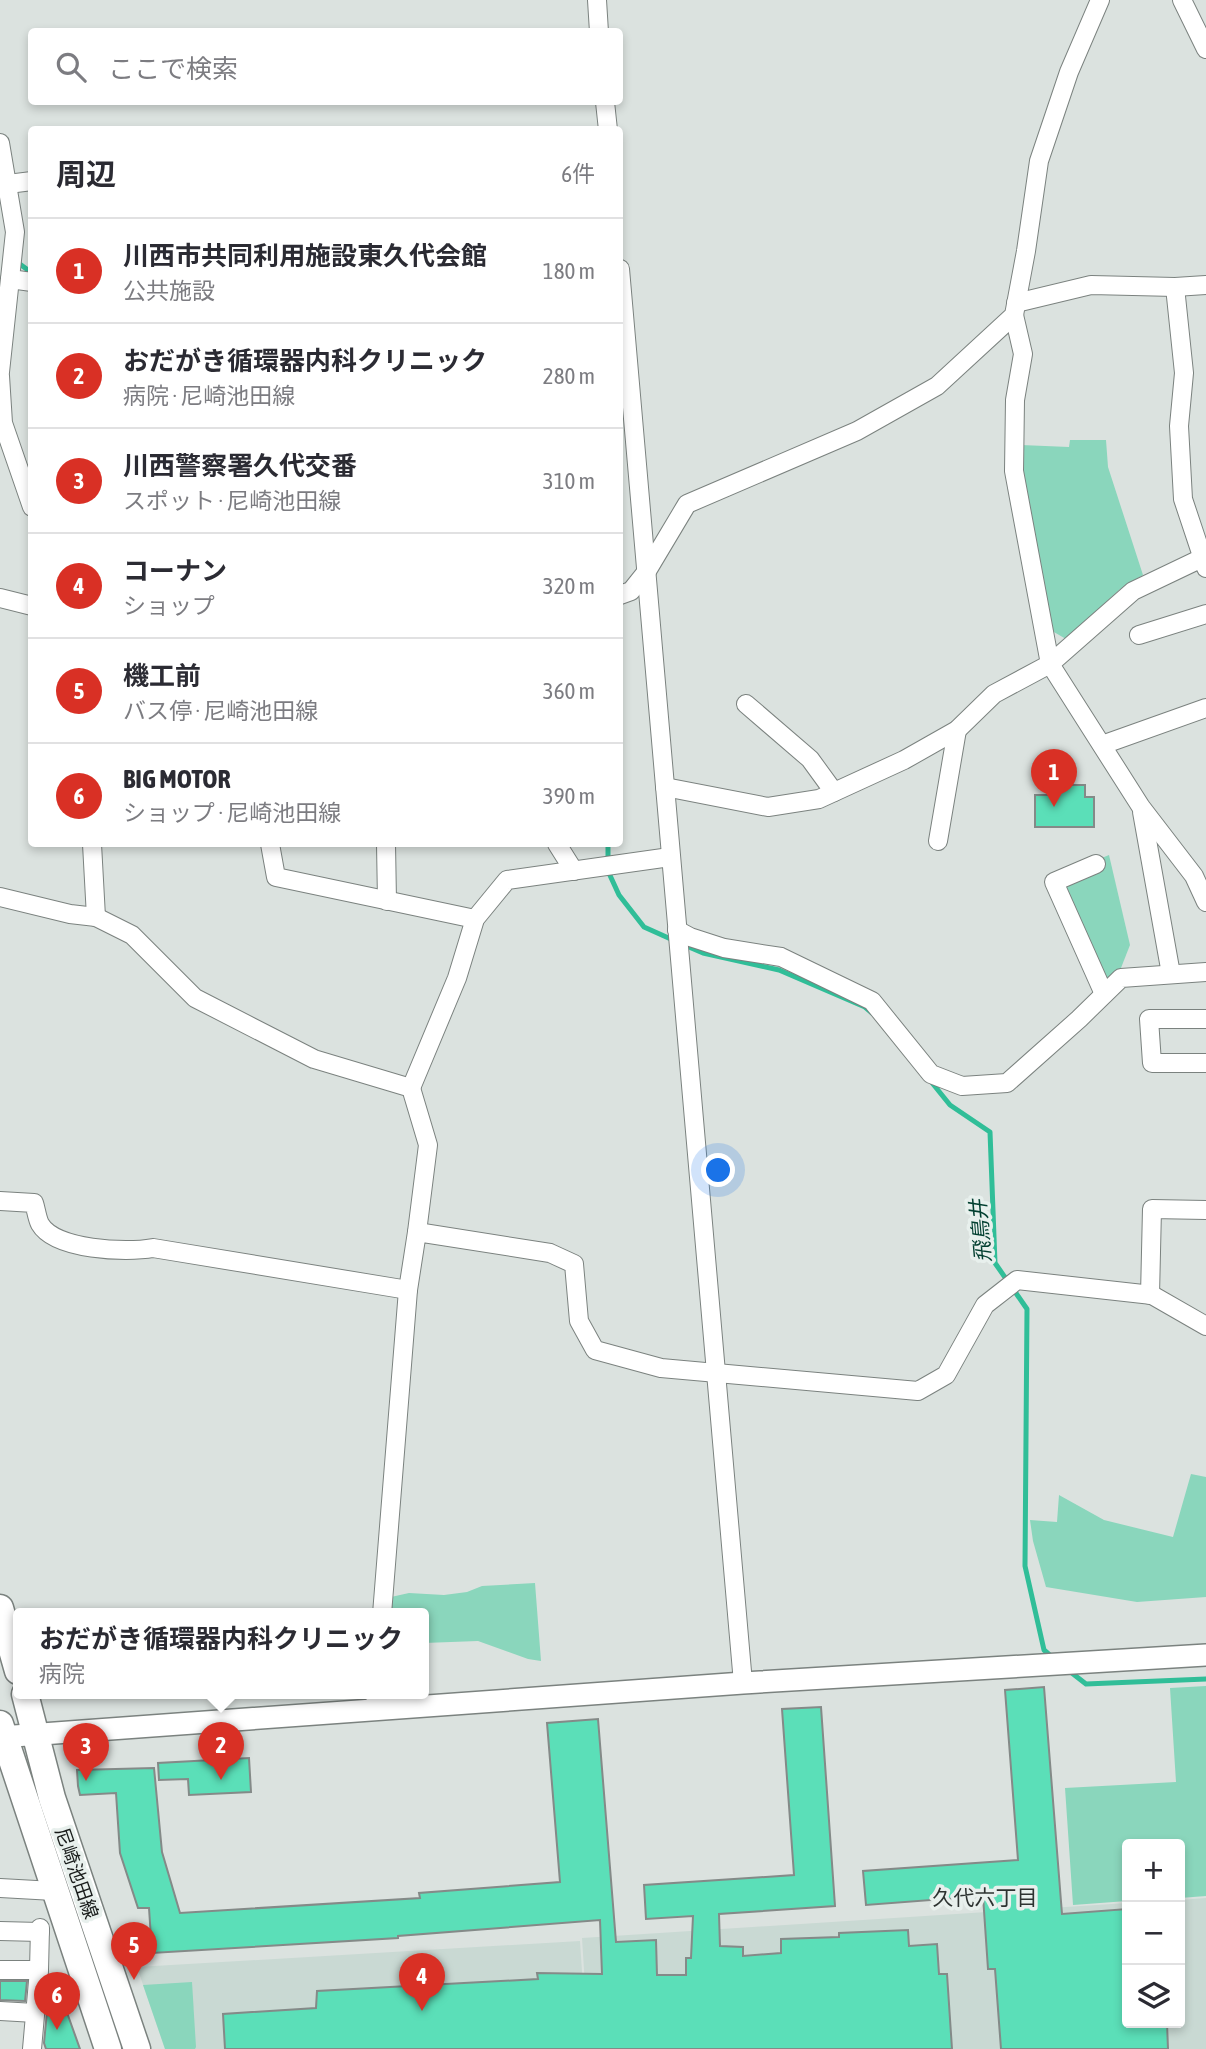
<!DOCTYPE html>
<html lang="ja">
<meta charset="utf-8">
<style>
body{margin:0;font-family:"Asap Condensed","Noto Sans JP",sans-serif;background:#f2f2f3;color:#2b2b33}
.controls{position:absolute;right:21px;bottom:21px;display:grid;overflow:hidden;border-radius:7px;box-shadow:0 4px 10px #0003}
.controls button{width:63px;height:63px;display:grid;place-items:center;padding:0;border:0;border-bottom:2px solid #e1e1e2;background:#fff;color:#2b2b33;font:35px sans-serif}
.you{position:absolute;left:719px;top:1171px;width:24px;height:24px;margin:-18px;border:5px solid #fff;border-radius:50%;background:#1a73e8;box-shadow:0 0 0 10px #1a73e833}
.badge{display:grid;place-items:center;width:46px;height:46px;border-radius:50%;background:#d93025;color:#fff;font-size:23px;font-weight:700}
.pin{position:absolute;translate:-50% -58px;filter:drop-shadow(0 2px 4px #0008)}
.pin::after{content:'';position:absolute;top:37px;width:24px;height:21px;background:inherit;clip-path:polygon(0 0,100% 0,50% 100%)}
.popup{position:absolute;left:13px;top:1608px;width:416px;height:91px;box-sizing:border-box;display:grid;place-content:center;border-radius:7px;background:#fff;filter:drop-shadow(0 2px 5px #0005);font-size:23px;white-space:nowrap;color:#7c7c81}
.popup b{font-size:26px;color:#2b2b33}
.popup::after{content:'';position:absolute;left:50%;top:100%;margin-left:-14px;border:14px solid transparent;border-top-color:#fff}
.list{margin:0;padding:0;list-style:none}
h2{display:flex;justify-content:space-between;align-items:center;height:91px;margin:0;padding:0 28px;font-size:30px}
h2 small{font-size:23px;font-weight:400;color:#7c7c81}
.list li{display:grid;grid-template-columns:46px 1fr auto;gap:21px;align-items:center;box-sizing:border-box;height:105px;padding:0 28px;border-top:2px solid #e1e1e2}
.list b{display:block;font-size:26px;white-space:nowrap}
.list p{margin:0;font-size:23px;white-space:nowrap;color:#7c7c81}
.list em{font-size:23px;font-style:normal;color:#7c7c81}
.icon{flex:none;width:38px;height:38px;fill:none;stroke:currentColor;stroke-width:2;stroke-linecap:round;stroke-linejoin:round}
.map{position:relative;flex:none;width:1206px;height:2049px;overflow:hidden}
.search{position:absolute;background:#fff;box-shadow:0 4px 10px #0003;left:28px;top:28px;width:595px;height:77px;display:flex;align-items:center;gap:18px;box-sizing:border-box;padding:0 24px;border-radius:7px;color:#7c7c81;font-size:26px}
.panel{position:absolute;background:#fff;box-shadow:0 4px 10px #0003;left:28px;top:126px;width:595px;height:721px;border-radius:7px}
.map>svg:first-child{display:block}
.built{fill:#c9d9d3}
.green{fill:#8ad6bc}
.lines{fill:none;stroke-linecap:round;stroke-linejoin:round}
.stream{stroke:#30be98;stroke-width:5}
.building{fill:#5bdfb8;stroke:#848a88;stroke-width:2}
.minor-casing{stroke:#7b827f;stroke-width:20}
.tertiary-casing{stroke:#7b827f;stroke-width:24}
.primary-casing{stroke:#7b827f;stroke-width:29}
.minor{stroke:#fff;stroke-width:18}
.tertiary{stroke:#fff;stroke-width:21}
.primary{stroke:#fff;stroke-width:26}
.labels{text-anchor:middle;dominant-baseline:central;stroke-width:7;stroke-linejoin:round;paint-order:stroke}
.street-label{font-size:19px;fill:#171a19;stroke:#e8f0ed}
.water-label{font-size:21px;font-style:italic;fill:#023f30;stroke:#e8f0ed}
.neighbourhood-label{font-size:21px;fill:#2d3331;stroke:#e8f0ed}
</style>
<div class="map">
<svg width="1206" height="2049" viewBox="0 0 1206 2049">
<rect width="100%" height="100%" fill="#dbe2df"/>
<g class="built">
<path d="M1206 1898V2049H589L582 1938 1127 1903V2023H1180V1900Z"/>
<path d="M580 1941 587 2049H165L137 1967Z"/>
</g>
<g class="green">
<path d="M1070 440H1106L1108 467 1143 575 1119 590 1066 639 1047 628 1021 476V445L1069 447Z"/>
<path d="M1109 855 1130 945 1119 973 1105 980 1060 875Z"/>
<path d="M1191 1474 1206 1477V1597L1137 1602 1046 1587 1033 1541 1030 1520 1057 1522 1059 1495 1104 1520 1173 1537Z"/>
<path d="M535 1583 541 1661 528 1659 478 1641 424 1643V1614H389L391 1597 409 1593 444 1595 467 1592 482 1586Z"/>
<path d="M1206 1686V1896L1180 1898V1844H1127V1901L1073 1905 1065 1788 1176 1782 1170 1688Z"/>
<path d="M192 1982 196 2047 195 2049H165L143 1985Z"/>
</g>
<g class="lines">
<g class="stream">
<path d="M17 262 32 273"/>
<path d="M608 844V871L619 895 644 927 673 940"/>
<path d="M682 944 703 953 779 970 865 1007 872 1013"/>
<path d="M929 1079 950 1105 990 1132 995 1263 1027 1309 1025 1566 1044 1650 1052 1657"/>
<path d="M1068 1670 1086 1684 1206 1679"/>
</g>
</g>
<g class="building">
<path d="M1048 785H1085V797H1094V827H1035V795H1048Z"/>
<path d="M1044 1687 1062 1914 1127 1909V2023H1167L1168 2049H1001L995 1969H988L983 1896 866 1905 863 1871 1018 1860 1005 1690Z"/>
<path d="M821 1707 835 1906 719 1914 720 1946 743 1947V1956L781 1953V1939L839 1937V1933L908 1930 909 1946 937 1944 939 1974H947L952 2049H225L223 2014 316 2008 317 1991 538 1979 537 1973 602 1974 600 1920 398 1936V1938L152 1953 149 1908H138L120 1853 116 1793 80 1795 78 1786 77 1770 154 1768 162 1852 180 1913 420 1898 419 1893 560 1882 547 1723 598 1719 616 1942 656 1940 657 1975H686V1958H691L693 1916 646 1919 644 1885 794 1875 782 1709Z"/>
<path d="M249 1758 251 1792 189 1795 188 1779 159 1780 158 1763Z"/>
<path d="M0 1981H27L25 2001 0 2000Z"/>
<path d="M65 2007 80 2049H46L44 2043 47 2012Z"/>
</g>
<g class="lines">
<g class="minor-casing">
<g id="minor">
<path d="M597 0 599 32"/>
<path d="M1182 0 1206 49"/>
<path d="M605 102 608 130"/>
<path d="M0 143 15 232 0 372"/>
<path d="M8 184 32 181"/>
<path d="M620 269 743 1683"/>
<path d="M10 279 32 282"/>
<path d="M1175 287 1184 373 1179 426 1183 499 1206 568"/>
<path d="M1016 303 1091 285 1175 287 1206 285"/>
<path d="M1014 315 1023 354 1015 400 1014 471 1050 664 1141 807 1194 876 1206 902"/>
<path d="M0 376 3 423 32 507"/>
<path d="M620 595 631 591 647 571 687 504 857 431 937 386 1014 315 1026 251 1039 161 1069 72 1100 0"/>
<path d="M0 598 32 606"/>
<path d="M1139 635 1206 614"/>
<path d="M746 704 810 759 834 792"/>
<path d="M1102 745 1206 708"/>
<path d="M665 787 768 807 819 799 904 760 957 730 994 694 1050 664 1133 591 1202 558"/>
<path d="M1142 812 1171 974"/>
<path d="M938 841 957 730"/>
<path d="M92 844 96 917"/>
<path d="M270 844 276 877 475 919"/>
<path d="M386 844 387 901"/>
<path d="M557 844 574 871"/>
<path d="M1096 864 1054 882 1104 994"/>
<path d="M0 897 70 914 96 917 132 935 195 998 314 1059 411 1088 428 1145 417 1232"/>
<path d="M677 930 690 937 724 948 781 957 872 1001 931 1074 962 1086 1007 1083 1079 1019 1121 978 1206 972"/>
<path d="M1206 1019H1149L1152 1063H1206"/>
<path d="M411 1088 457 978 475 919 507 880 670 857"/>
<path d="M0 1201 34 1203C36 1209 37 1218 40 1224 55 1250 126 1253 153 1248L408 1290"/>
<path d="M1150 1295 1152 1209 1206 1210"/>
<path d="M382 1614 408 1290 417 1232 550 1253 574 1264 579 1321 595 1350 661 1368 918 1391 946 1375 985 1305 1017 1280 1152 1295 1206 1326"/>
<path d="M375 1709 376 1694"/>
<path d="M0 1888 54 1891"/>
<path d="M0 1931 40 1932"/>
<path d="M0 1970H39"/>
<path d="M0 2011 35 2013"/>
<path d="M32 2049 39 1970 40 1928"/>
</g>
</g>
<g class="tertiary-casing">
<path id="tertiary" d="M0 1737 743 1683 1206 1655"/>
</g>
<g class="primary-casing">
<g id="primary">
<path d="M0 1608 18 1671"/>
<path d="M25 1694 52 1798 137 2049"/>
<path d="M0 1724 108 2049"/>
</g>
</g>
<use href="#minor" class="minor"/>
<use href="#tertiary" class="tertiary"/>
<use href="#primary" class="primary"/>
</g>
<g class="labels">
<g class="street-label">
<text transform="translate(77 1873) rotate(71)">尼崎池田線</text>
</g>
<g class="water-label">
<text transform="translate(980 1231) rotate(-95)">飛鳥井</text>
</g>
<g class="neighbourhood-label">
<text x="985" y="1897">久代六丁目</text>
</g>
</g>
</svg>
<div class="controls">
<button>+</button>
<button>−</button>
<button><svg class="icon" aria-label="layers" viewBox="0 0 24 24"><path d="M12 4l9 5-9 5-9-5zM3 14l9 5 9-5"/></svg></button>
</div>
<div class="you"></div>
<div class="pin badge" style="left:1054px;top:807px">1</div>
<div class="pin badge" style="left:221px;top:1780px">2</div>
<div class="popup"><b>おだがき循環器内科クリニック</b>病院</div>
<div class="pin badge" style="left:86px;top:1781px">3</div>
<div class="pin badge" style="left:422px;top:2011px">4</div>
<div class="pin badge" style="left:134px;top:1980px">5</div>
<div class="pin badge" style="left:57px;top:2030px">6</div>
<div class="search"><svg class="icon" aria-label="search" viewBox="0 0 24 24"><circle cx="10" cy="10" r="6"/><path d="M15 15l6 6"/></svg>ここで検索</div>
<section class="panel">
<h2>周辺<small>6件</small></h2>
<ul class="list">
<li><span class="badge">1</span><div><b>川西市共同利用施設東久代会館</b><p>公共施設</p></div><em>180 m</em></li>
<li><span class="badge">2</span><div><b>おだがき循環器内科クリニック</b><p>病院 · 尼崎池田線</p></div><em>280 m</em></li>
<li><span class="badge">3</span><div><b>川西警察署久代交番</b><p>スポット · 尼崎池田線</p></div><em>310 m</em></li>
<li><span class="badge">4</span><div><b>コーナン</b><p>ショップ</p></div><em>320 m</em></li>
<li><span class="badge">5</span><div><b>機工前</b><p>バス停 · 尼崎池田線</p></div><em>360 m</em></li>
<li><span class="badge">6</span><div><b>BIG MOTOR</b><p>ショップ · 尼崎池田線</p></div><em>390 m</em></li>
</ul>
</section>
</div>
